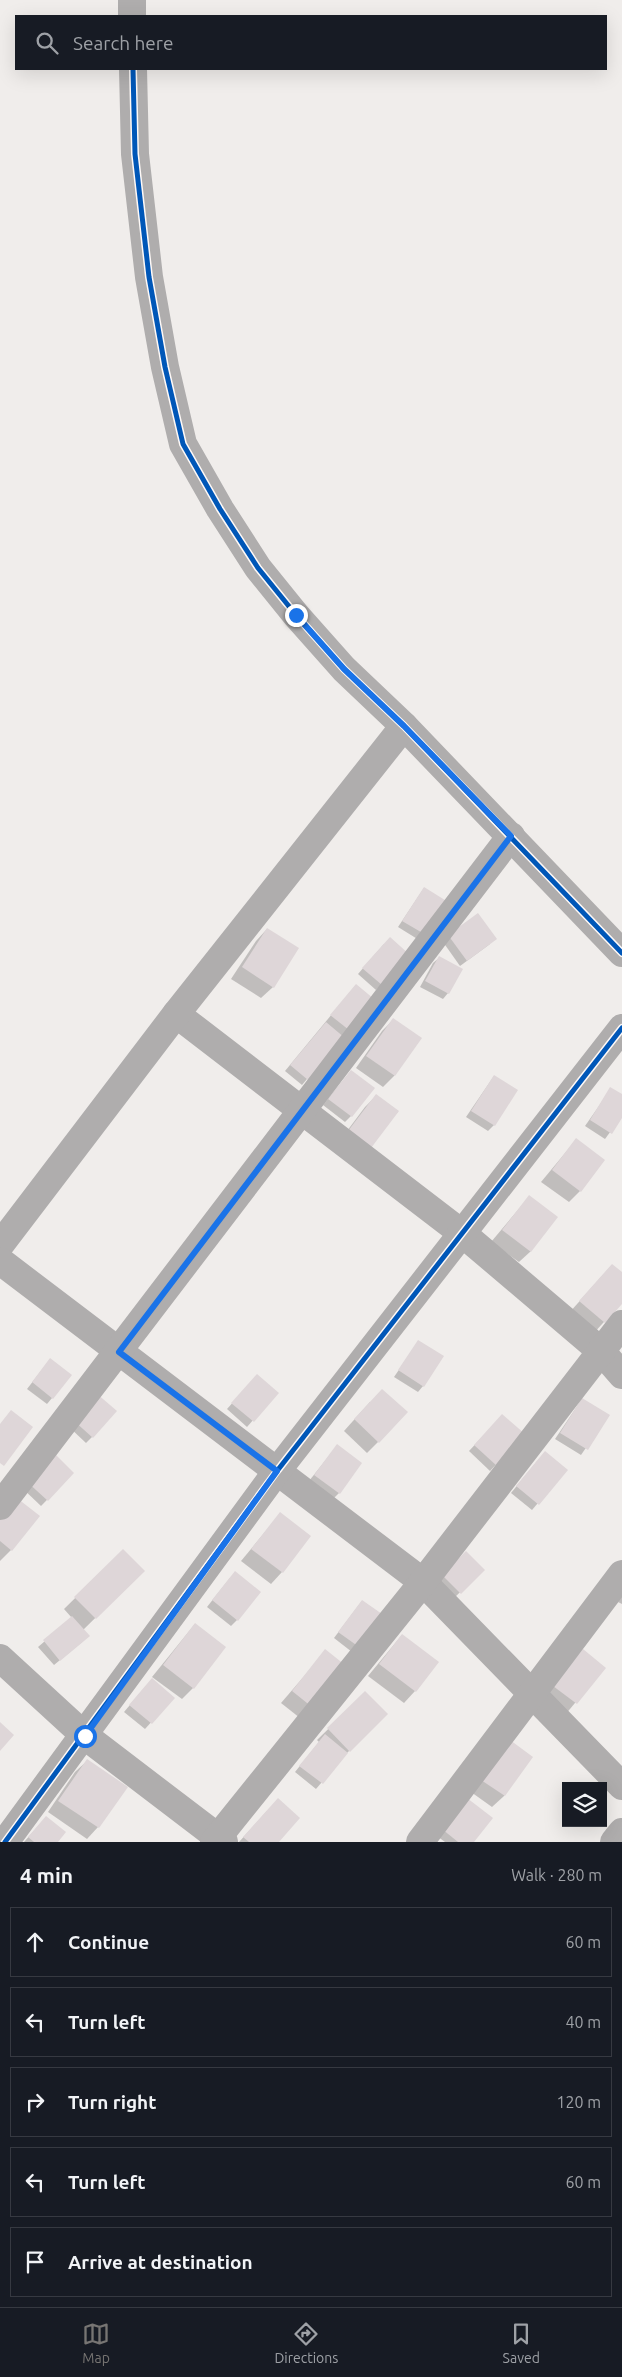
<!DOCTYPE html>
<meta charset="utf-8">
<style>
body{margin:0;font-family:Ubuntu,sans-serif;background:#20242c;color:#f1f3f6}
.controls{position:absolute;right:15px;bottom:15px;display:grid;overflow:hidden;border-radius:0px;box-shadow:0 5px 20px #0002}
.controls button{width:45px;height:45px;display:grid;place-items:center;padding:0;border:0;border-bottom:1px solid #363941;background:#171b24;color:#f1f3f6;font:25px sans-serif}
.stop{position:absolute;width:15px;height:15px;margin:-11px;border:4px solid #1a73e8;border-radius:50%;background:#fff}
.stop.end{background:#1a73e8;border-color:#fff;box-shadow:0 1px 5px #0008}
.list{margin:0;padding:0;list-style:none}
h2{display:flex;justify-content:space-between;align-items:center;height:65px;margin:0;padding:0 20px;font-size:21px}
h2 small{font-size:16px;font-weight:400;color:#9ea1a6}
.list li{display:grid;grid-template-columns:32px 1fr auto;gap:15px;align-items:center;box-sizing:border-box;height:70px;margin:0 10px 10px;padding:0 10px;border:1px solid #363941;border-radius:0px}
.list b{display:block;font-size:19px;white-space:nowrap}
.list em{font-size:16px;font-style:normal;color:#9ea1a6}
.icon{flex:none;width:28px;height:28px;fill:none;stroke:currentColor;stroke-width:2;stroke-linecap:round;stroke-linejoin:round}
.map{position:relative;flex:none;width:622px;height:1842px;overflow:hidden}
.search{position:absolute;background:#171b24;box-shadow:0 5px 20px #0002;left:15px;right:15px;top:15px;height:55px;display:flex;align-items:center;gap:12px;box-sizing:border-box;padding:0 18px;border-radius:0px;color:#9ea1a6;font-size:19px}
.sheet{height:465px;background:#171b24}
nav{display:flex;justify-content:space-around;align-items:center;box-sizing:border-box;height:70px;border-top:1px solid #363941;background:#171b24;font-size:14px;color:#9ea1a6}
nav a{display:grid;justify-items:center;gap:2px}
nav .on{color:#777573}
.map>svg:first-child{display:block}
.shadow{fill:#0003}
.building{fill:#ded6d8}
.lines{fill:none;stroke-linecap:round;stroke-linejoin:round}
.minor{stroke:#afadad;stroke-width:28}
.cycleway-casing{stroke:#fef9f7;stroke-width:8}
.cycleway{stroke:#0057b8;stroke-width:5}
.route{stroke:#1a73e8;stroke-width:6}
</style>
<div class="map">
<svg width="622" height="1842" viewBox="0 0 622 1842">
<rect width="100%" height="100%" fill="#f0edeb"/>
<g class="shadow">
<path d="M424 888 446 902 419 940 398 927Z"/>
<path d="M267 929 273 987 261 998 231 979 256 941Z"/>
<path d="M449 936 490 944 460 966 443 942Z"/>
<path d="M384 944 382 984 376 990 358 974Z"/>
<path d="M439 958 448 993 443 999 420 987 433 963Z"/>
<path d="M356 985 373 999 302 1085 285 1071Z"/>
<path d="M393 1020 420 1038 394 1076 383 1087 356 1068 382 1031Z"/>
<path d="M351 1071V1116L345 1122 323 1105Z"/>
<path d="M494 1076V1125L488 1131 466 1117Z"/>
<path d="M611 1089 622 1096V1116L605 1139 585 1126Z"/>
<path d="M376 1096 398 1112 335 1147 365 1107Z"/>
<path d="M576 1140 580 1191 569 1202 541 1182Z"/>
<path d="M529 1197 531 1251 519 1262 491 1242Z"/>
<path d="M612 1265 622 1274V1302L593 1334 569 1313Z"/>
<path d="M418 1342 423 1386 418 1392 394 1377Z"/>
<path d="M45 1366 52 1398 47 1404 27 1389Z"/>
<path d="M251 1382 277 1393 247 1427 227 1409Z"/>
<path d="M582 1399 608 1416 581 1455 555 1439Z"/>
<path d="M91 1401 92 1437 86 1443 68 1426Z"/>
<path d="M370 1402 378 1442 367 1453 344 1431Z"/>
<path d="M497 1421 524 1434 490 1471 469 1451Z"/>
<path d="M337 1446 339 1493 333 1499 309 1481Z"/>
<path d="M539 1459 566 1470 532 1510 511 1493Z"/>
<path d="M73 1473 41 1506 20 1486Z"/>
<path d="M0 1510 11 1550 0 1561Z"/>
<path d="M280 1514 282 1572 271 1584 241 1561Z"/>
<path d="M123 1551 143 1571 83 1630 82 1642 54 1665 38 1647 72 1618 64 1609Z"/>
<path d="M466 1553 483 1570 454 1598 437 1581Z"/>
<path d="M230 1578 237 1620 231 1626 207 1607Z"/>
<path d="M622 1595V1604L618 1602Z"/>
<path d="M362 1601 381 1614 352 1652 334 1638Z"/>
<path d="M195 1624 193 1688 182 1699 152 1677Z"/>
<path d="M402 1635 415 1691 404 1703 368 1676Z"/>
<path d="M326 1651 311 1706 300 1718 281 1703Z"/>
<path d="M583 1651 604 1668 565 1715 543 1698Z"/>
<path d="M146 1686 173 1698 145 1729 124 1712Z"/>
<path d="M365 1693 386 1714 345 1755 316 1789 295 1772 319 1742 317 1740Z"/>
<path d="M510 1742 531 1757 504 1796 492 1807 471 1792Z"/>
<path d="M87 1761 98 1827 87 1839 48 1812 75 1772Z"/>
<path d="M462 1805 472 1842H445L437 1836Z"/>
<path d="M267 1811 277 1842H239Z"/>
<path d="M41 1823 57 1842H24Z"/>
</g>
<g class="building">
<path d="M424 887 448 902 426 935 402 921Z"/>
<path d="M478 913 497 939 467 961 448 935Z"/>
<path d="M267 928 299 948 274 988 242 967Z"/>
<path d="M390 937 410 955 382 985 362 968Z"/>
<path d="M439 956 463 969 449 994 425 981Z"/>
<path d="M356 984 374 999 349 1030 330 1015Z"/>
<path d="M393 1018 422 1038 395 1076 366 1056Z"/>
<path d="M326 1022 345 1038 308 1080 290 1065Z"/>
<path d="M351 1070 375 1088 352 1117 328 1099Z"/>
<path d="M494 1075 518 1090 495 1126 471 1111Z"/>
<path d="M610 1087 622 1094V1118L612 1134 590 1120Z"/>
<path d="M376 1094 399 1111 368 1152 345 1135Z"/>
<path d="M576 1138 605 1160 581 1192 552 1170Z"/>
<path d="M529 1195 558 1217 531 1252 502 1230Z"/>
<path d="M612 1264 622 1272V1304L605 1323 579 1301Z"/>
<path d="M418 1340 444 1356 424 1387 398 1370Z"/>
<path d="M50 1358 72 1375 53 1399 32 1382Z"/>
<path d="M257 1374 279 1393 254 1422 231 1403Z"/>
<path d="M382 1389 408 1412 379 1443 354 1419Z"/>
<path d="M96 1393 117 1411 93 1438 73 1420Z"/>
<path d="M582 1398 610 1415 588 1450 560 1433Z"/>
<path d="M11 1410 33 1427 4 1466 0 1463V1424Z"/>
<path d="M502 1414 525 1434 497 1466 474 1445Z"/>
<path d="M337 1444 362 1463 340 1494 314 1475Z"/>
<path d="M52 1451 74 1473 48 1501 25 1480Z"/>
<path d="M545 1451 568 1470 539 1505 516 1486Z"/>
<path d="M13 1495 40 1516 12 1551 0 1541V1511Z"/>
<path d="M280 1512 311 1536 283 1573 251 1549Z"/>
<path d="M123 1549 145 1571 96 1619 74 1597Z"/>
<path d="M466 1551 485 1570 461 1594 442 1575Z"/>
<path d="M235 1571 261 1592 238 1621 212 1600Z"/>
<path d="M362 1600 382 1614 359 1647 338 1632Z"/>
<path d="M72 1616 90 1636 60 1661 43 1640Z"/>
<path d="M195 1623 226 1647 194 1689 163 1665Z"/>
<path d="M402 1634 439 1662 416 1692 379 1664Z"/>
<path d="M325 1649 345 1665 312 1707 292 1691Z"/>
<path d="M583 1649 606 1668 577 1704 553 1686Z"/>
<path d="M152 1678 175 1698 152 1724 129 1705Z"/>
<path d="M365 1691 388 1714 350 1752 327 1728Z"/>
<path d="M0 1722 14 1735 0 1751Z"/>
<path d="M325 1734 348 1753 323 1784 299 1766Z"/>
<path d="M510 1740 533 1757 505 1796 481 1780Z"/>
<path d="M87 1759 128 1787 99 1828 58 1801Z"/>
<path d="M278 1798 300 1818 279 1842H249L243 1837Z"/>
<path d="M467 1798 493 1818 474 1842H458L442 1829Z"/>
<path d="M46 1816 66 1832 58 1842H34L28 1837Z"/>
</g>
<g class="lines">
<g class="minor">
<path d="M132 0V16"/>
<path d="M133 69 135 154 149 277 165 367 183 444 220 509 258 568 296 615 344 669 404 726 622 953"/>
<path d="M176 1014 463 1234 602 1352 622 1375"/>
<path d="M0 1245 176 1014 404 726"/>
<path d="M0 1261 423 1582 622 1786"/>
<path d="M0 1506 511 836"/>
<path d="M0 1658 85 1736 224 1842"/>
<path d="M5 1842 277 1471 622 1028"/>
<path d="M214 1842 423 1582 622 1324"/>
<path d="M420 1842 622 1574"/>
<path d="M614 1842 622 1832"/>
</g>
<g class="cycleway-casing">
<g id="cycleway">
<path d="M133 69 135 154 149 277 165 367 183 444 220 509 258 568 296 615 344 669 404 726 622 953"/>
<path d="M5 1842 277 1471 622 1028"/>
</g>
</g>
<use href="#cycleway" class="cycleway"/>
</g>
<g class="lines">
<path class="route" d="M85 1736 277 1471 119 1352 511 836 404 726 344 669 296 615"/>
</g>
</svg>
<div class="controls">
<button><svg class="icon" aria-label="layers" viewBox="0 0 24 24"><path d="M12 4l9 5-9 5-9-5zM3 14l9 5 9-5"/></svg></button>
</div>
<div class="stop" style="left:85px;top:1736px"></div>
<div class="stop end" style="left:296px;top:615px"></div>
<div class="search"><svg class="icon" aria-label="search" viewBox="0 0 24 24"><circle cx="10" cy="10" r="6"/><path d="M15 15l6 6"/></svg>Search here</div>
</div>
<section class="sheet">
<h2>4 min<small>Walk · 280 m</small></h2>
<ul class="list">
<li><svg class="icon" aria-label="ahead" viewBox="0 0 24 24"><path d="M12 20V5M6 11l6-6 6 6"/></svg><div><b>Continue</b></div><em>60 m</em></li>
<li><svg class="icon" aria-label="left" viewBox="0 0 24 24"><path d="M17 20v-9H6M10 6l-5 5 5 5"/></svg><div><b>Turn left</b></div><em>40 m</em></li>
<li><svg class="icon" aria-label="right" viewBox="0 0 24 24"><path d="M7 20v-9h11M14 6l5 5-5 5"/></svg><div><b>Turn right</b></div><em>120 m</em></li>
<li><svg class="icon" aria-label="left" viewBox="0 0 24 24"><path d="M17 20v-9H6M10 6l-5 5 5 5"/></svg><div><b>Turn left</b></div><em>60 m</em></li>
<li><svg class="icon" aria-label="arrive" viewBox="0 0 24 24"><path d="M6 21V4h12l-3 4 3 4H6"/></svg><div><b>Arrive at destination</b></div></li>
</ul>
</section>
<nav>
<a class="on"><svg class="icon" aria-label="map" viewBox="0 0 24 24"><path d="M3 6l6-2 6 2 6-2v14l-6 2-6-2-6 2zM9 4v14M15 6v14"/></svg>Map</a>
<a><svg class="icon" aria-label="directions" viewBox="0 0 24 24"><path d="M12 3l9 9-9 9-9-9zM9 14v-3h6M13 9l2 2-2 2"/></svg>Directions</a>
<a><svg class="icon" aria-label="saved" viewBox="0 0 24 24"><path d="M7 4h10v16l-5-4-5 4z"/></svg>Saved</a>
</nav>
